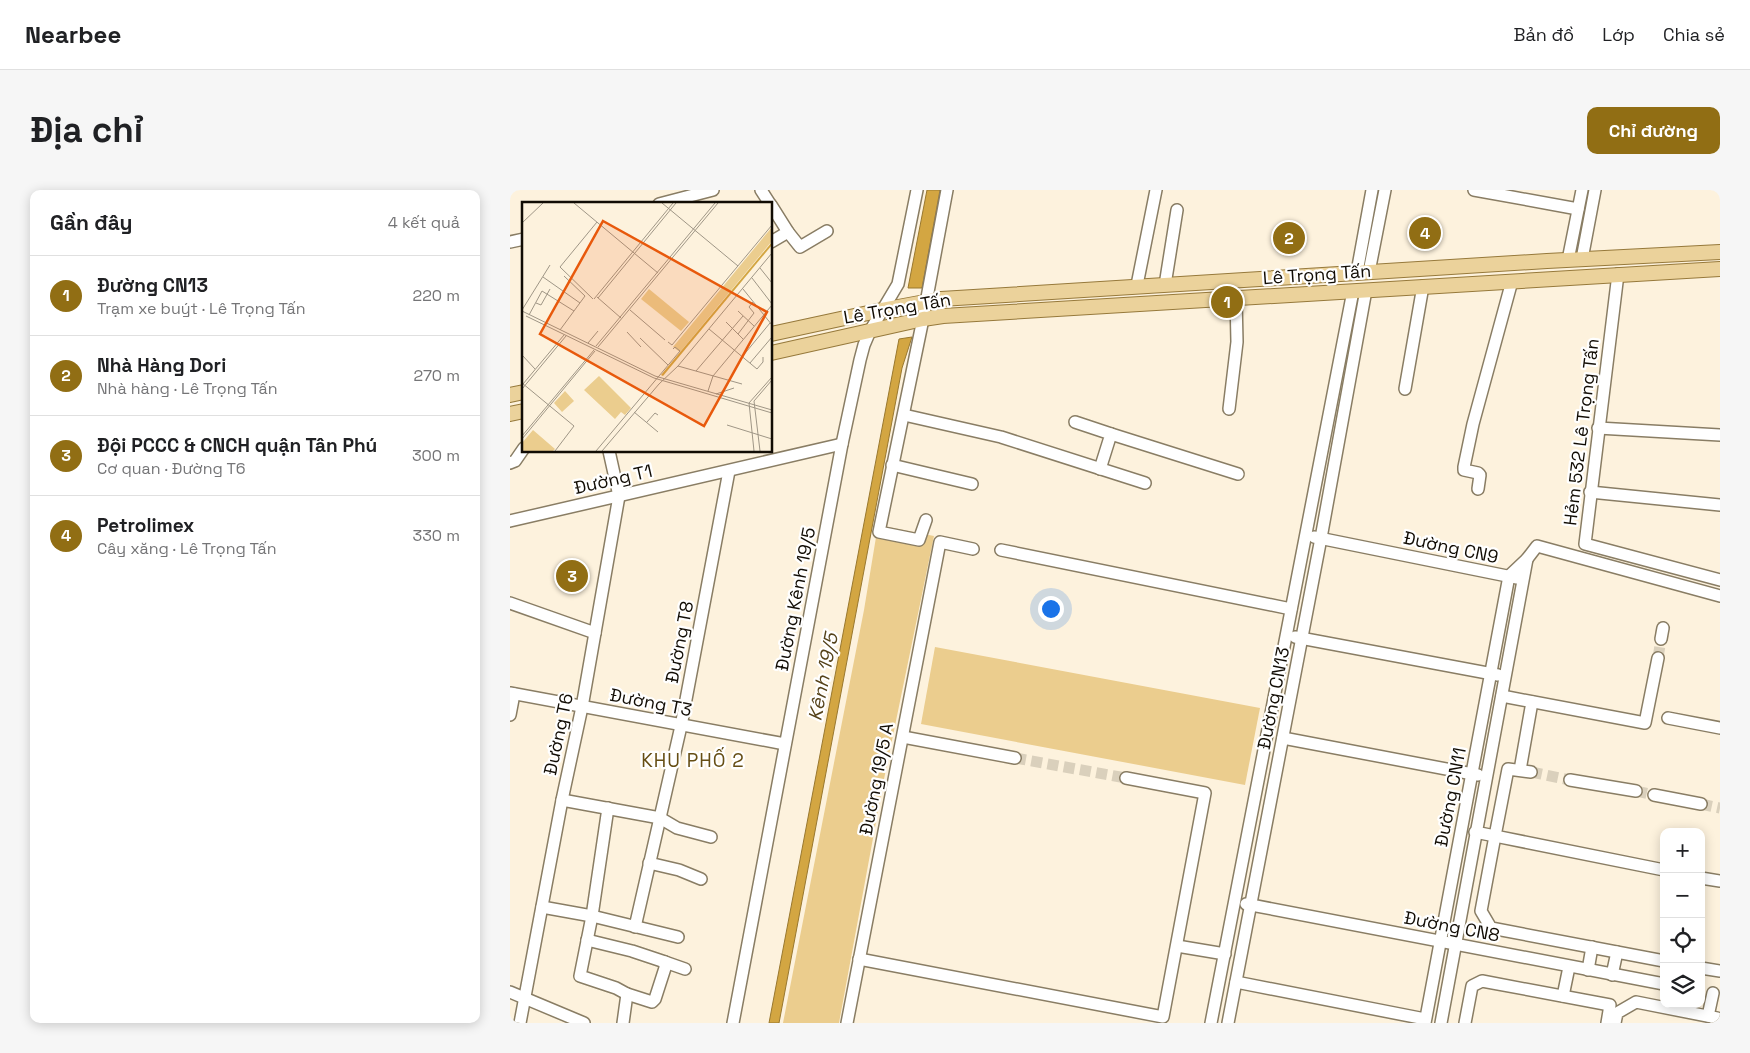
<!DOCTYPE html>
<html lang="vi">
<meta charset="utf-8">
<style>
body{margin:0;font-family:"Space Grotesk",sans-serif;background:#f6f6f6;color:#202124}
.controls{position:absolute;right:15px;bottom:15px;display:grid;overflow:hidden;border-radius:10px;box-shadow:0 2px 12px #0003}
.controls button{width:45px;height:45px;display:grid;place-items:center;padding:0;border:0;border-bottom:1px solid #e0e0e0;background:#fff;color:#202124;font:25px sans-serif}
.you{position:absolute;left:540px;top:418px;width:18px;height:18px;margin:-12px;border:4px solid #fff;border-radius:50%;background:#1a73e8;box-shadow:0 0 0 8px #1a73e833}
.badge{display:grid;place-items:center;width:32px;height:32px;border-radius:50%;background:#916e14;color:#fff;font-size:16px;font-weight:700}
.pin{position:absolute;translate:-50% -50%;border:2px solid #fff;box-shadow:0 1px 5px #0006}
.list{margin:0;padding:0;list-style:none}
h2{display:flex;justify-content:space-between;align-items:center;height:65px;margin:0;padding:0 20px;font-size:21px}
h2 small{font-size:16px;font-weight:400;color:#757577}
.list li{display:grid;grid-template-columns:32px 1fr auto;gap:15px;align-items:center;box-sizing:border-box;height:80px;padding:0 20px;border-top:1px solid #e0e0e0}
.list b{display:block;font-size:19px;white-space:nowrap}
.list p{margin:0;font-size:16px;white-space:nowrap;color:#757577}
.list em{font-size:16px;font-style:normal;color:#757577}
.icon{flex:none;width:28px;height:28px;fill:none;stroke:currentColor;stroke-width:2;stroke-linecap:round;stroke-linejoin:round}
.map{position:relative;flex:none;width:1210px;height:833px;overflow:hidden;border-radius:10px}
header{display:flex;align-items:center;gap:30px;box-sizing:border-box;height:70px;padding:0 25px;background:#fff;border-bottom:1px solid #e0e0e0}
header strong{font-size:24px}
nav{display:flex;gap:28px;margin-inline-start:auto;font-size:18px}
.intro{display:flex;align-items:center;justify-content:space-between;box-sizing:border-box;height:120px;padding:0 30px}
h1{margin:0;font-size:35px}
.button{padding:12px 22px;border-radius:10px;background:#916e14;color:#fff;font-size:18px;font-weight:700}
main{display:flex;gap:30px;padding:0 30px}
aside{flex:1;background:#fff;border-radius:10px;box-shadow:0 2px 12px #0003}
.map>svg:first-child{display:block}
.green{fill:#ebcd8e}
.water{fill:#d3a642;stroke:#99782f}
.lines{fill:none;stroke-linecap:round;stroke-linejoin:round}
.minor-tunnel{stroke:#dad0bc;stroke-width:11;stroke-dasharray:11 5.5;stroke-linecap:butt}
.minor-casing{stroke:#897d64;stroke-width:14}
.major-casing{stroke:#96793b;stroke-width:16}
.minor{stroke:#fff;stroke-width:11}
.major{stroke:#ebd29b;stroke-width:14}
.labels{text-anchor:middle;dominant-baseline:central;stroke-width:4.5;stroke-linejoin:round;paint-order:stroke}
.street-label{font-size:18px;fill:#110c04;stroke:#fff}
.water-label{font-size:19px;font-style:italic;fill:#554219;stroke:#fff}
.neighbourhood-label{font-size:19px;letter-spacing:1px;fill:#664e14;stroke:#fff}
.inset-road{fill:none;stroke:#9f9686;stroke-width:1}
.view{fill:#e8590c;fill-opacity:0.15;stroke:#e8590c;stroke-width:2.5}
.inset-edge{fill:none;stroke:#110c04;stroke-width:2.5}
</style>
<header>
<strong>Nearbee</strong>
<nav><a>Bản đồ</a><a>Lớp</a><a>Chia sẻ</a></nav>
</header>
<div class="intro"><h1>Địa chỉ</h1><a class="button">Chỉ đường</a></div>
<main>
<aside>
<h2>Gần đây<small>4 kết quả</small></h2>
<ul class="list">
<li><span class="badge">1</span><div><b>Đường CN13</b><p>Trạm xe buýt · Lê Trọng Tấn</p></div><em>220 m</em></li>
<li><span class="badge">2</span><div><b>Nhà Hàng Dori</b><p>Nhà hàng · Lê Trọng Tấn</p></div><em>270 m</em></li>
<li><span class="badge">3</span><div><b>Đội PCCC &amp; CNCH quận Tân Phú</b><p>Cơ quan · Đường T6</p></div><em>300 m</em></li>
<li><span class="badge">4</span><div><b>Petrolimex</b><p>Cây xăng · Lê Trọng Tấn</p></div><em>330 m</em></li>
</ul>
</aside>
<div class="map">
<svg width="1210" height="833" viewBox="0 0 1210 833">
<rect width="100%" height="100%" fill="#fdf2dd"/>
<g class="green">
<path d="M368 335 424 346 373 594 329 833H273L354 420Z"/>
<path d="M425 457 750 518 735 595 411 534Z"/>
</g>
<g class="water">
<path d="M417 0H430L412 98H398Z"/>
<path d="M402 147 392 178 269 833H259L389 149Z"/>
</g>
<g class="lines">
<g class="minor-tunnel">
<path d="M1148 468 1151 449"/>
<path d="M505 568 616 588"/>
<path d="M1021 582 1060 590"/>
<path d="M1126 601 1144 605"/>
<path d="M1191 614 1210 618"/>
</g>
<g class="minor-casing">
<g id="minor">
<path d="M251 0 260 14"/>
<path d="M964 0 1068 19"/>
<path d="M149 14 203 0"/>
<path d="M261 15 278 42 261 52"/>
<path d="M278 42 290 57 317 41"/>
<path d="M0 52 14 49"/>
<path d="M1072 69 1085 0"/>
<path d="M1058 70 1072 0"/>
<path d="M847 82 862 0"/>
<path d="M859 82 875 0"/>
<path d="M1108 84 1075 354 1210 390"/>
<path d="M627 95 646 0"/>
<path d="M655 95 667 20"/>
<path d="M895 199 913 96"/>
<path d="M719 219 727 152 726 108"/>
<path d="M394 225 491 247 635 293"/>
<path d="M565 232 601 244 590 279"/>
<path d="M1088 238 1210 245"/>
<path d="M601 244 728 284"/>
<path d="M0 273 5 271 14 258"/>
<path d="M382 275 462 294"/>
<path d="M968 299 970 285 968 283 954 280V277L963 234 1002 91"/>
<path d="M1080 302 1210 315"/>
<path d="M416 330 409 350 369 342 413 129 437 0"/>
<path d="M0 331 332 254"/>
<path d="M804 347 1007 388"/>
<path d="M491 360 781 419"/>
<path d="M999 386 1017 369 1027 356 1210 406"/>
<path d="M0 413 85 443"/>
<path d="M785 447 988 485"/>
<path d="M1151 449 1153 438"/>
<path d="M0 503 275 554"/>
<path d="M992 506 1135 533 1148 468"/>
<path d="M0 525 4 504"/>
<path d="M1158 528 1210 538"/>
<path d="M393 547 505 568"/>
<path d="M773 548 968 585"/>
<path d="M1010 580 1022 512"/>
<path d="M1021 582 998 579 985 646 1154 680"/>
<path d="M1060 590 1126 601"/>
<path d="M1144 605 1191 614"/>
<path d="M52 610 150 628 167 638 201 647"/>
<path d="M98 618 82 726 70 786 106 798 117 804 113 833"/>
<path d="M965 642 985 646 971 721 981 738 1154 771"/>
<path d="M139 673 169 680 191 689"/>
<path d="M1191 688 1210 691"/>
<path d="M736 714 1154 794"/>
<path d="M32 717 82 726 168 747"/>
<path d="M125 737 171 536 219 281"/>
<path d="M77 750 122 761 155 772"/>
<path d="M667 756 715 764"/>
<path d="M349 769 653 827 695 603 616 588"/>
<path d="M1191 778 1210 781"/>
<path d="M1078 780 1082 757"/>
<path d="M1102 785 1107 762"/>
<path d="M726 792 915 829"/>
<path d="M0 802 74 833"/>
<path d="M117 804 142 812 145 809 155 778V772L175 779"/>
<path d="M1053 806 1059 777"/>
<path d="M1198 826 1203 803"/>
<path d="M10 833 52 610 72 517 109 306 99 261"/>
<path d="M223 833 332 254 350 170 354 155 360 141 388 94 407 0"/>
<path d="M337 833 430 352 463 359"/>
<path d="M701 833 843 101"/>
<path d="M718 833 811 348 856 100"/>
<path d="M915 833 999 386"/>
<path d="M931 833 1017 369"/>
<path d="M955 833 962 796 972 791 1100 815 1097 833"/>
<path d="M1105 833 1107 823 1126 812 1207 828 1206 833"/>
</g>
</g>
<g class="major-casing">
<g id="major">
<path d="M261 144 372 120 431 109 1037 71 1210 62"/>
<path d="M261 163 413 129 433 126 1210 79"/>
<path d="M0 205 14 202"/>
<path d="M0 224 14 221"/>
</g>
</g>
<use href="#minor" class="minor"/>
<use href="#major" class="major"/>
</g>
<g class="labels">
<g class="street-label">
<text transform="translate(807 84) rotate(-4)">Lê Trọng Tấn</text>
<text transform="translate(387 118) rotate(-10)">Lê Trọng Tấn</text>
<text transform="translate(1071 242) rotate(-83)">Hẻm 532 Lê Trọng Tấn</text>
<text transform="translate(103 289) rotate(-13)">Đường T1</text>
<text transform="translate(941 357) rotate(12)">Đường CN9</text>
<text transform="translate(285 409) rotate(-79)">Đường Kênh 19/5</text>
<text transform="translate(169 452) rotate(-79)">Đường T8</text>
<text transform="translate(763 508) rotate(-79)">Đường CN13</text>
<text transform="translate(141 512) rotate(11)">Đường T3</text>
<text transform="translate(48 544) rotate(-78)">Đường T6</text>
<text transform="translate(366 589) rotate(-79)">Đường 19/5 A</text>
<text transform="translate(940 607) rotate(-79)">Đường CN11</text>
<text transform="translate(942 736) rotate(11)">Đường CN8</text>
</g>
<g class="water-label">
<text transform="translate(313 487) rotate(-79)">Kênh 19/5</text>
</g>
<g class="neighbourhood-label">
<text x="183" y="570">KHU PHỐ 2</text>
</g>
</g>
<g transform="translate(12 12)">
<rect width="250" height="250" fill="#fdf2dd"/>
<path d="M250 25V39L158 150 151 145ZM127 87 167 120 159 129 119 97ZM77 174 109 206 103 213 99 210 93 217 62 188ZM43 189 52 199 40 210 32 201ZM11 228 33 247 31 249H0V241Z" fill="#ebcd8e"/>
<path d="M250 40V43L141 174 139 173Z" fill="#d3a642"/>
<path class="inset-road" d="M52 1 136 71M140 1 216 64M0 21 21 1M238 66 250 81M21 75 58 101M230 76 250 102M221 87 250 123M75 95 99 116M76 96 154 1M71 97 38 65 75 20M72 97 151 1M14 101 19 103 28 87M0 108 28 63M108 108 143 138M0 109 133 174 250 208M216 109 232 124M7 113 20 89 52 109M4 114 132 176 250 211M204 120 221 137M187 127 235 167 241 160V155M38 128 63 94 42 74M105 130 119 145M216 132 232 111 227 105 231 100M118 136 146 163M146 140 150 143 250 23M66 141 76 129M74 144 193 1M76 145 196 1M0 153 13 167M220 155 248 121M228 161 250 135M156 164 220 182M174 169 221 114M0 181 52 224 33 249M1 182 42 133M0 187 44 134M186 189 191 174 250 103M194 192 212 186M112 210 136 230M125 220 133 211 136 213M205 223 250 237M0 234 72 148M0 237 73 149M74 249 158 149 153 145 151 147M80 249 137 182 156 164 250 51M232 249 227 201 250 175M238 249 232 199 250 178"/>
<path class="view" d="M81 19 245 110 182 224 18 132Z"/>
<rect width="250" height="250" class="inset-edge"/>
</g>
</svg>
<div class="controls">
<button>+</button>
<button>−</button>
<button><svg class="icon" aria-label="locate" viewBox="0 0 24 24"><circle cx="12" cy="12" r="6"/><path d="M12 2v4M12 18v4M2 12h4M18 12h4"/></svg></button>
<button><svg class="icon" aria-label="layers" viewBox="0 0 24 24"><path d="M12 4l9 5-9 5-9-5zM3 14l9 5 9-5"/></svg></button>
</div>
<div class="you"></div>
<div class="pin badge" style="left:717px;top:112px">1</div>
<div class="pin badge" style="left:779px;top:48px">2</div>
<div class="pin badge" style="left:62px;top:386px">3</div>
<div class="pin badge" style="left:915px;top:43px">4</div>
</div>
</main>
